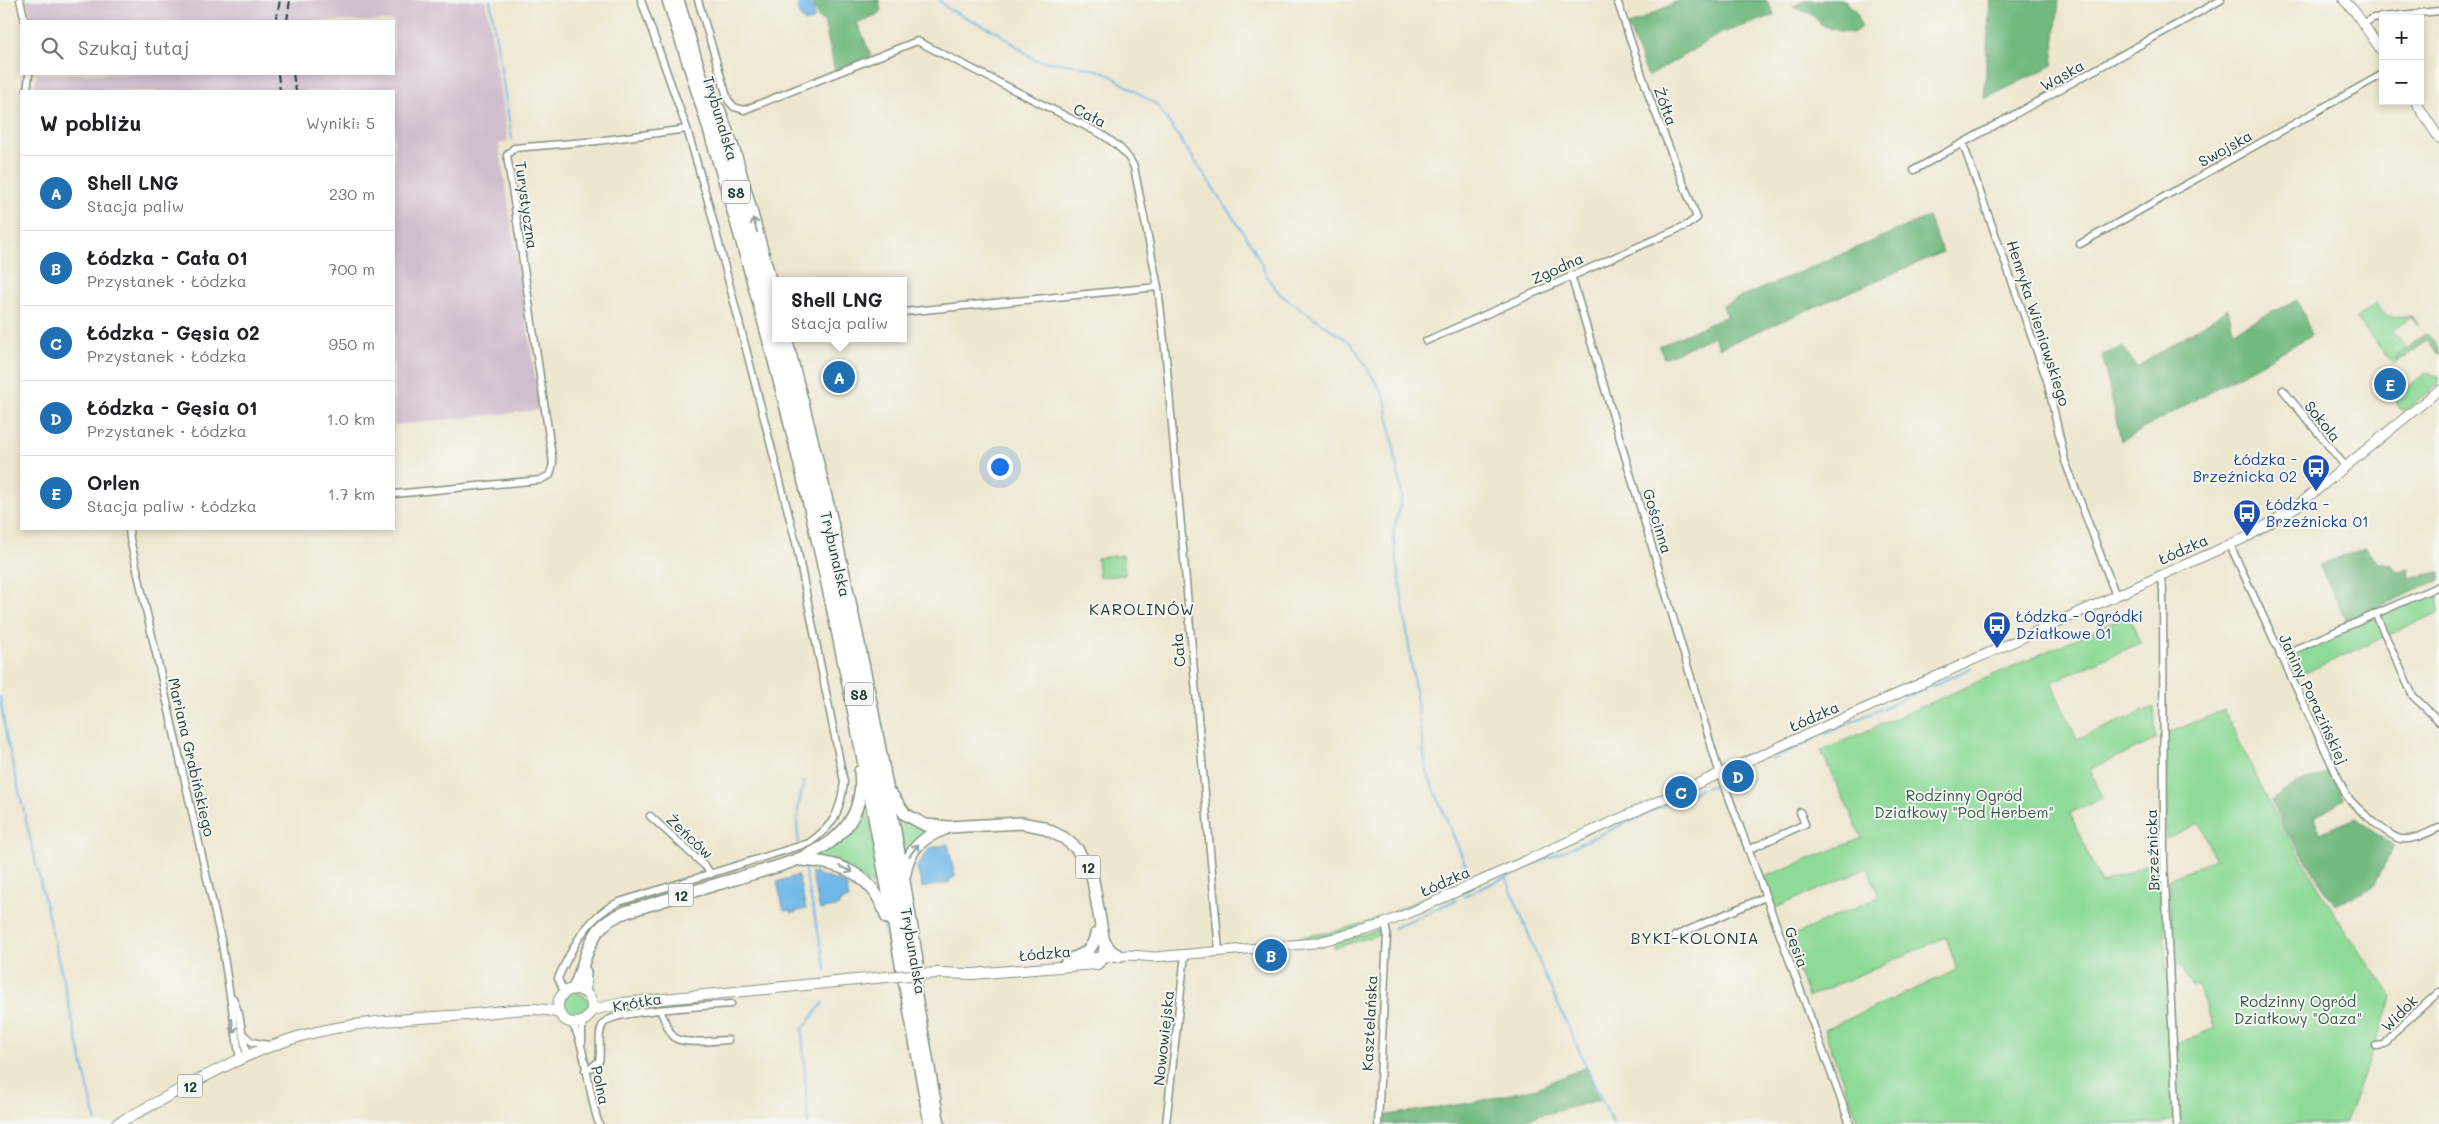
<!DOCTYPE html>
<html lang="pl">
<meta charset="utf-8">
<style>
body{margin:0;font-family:Mali,sans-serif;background:#f6f6f6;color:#202124}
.controls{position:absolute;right:15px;top:15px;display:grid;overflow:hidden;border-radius:0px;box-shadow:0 2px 8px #0003}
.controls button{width:45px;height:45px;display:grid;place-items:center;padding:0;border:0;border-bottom:1px solid #e0e0e0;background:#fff;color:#202124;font:25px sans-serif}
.you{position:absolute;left:999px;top:466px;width:18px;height:18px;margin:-12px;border:4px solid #fff;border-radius:50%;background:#1a73e8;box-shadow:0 0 0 8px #1a73e833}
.badge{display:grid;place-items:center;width:32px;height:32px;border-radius:50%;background:#1f6fb2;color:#fff;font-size:16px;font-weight:700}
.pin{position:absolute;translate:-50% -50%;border:2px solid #fff;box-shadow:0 1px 5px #0006}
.popup{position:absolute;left:772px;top:277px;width:135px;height:65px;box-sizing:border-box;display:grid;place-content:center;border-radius:0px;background:#fff;filter:drop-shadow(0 1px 4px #0005);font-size:16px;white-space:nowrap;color:#757577}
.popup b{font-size:19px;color:#202124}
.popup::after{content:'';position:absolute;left:50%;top:100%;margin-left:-10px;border:10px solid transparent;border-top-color:#fff}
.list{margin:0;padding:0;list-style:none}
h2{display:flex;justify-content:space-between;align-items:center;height:65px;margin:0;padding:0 20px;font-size:21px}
h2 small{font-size:16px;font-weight:400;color:#757577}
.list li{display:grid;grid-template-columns:32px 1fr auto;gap:15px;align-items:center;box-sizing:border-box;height:75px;padding:0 20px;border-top:1px solid #e0e0e0}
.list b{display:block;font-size:19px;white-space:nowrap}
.list p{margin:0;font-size:16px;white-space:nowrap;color:#757577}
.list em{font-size:16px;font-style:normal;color:#757577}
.icon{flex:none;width:28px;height:28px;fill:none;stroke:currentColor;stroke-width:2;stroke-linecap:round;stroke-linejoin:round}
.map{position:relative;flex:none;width:2439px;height:1124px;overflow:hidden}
.search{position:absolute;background:#fff;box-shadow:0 2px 8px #0003;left:20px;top:20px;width:375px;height:55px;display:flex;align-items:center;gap:12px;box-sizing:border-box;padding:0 18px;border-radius:0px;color:#757577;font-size:19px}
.panel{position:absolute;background:#fff;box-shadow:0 2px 8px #0003;left:20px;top:90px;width:375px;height:440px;border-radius:0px}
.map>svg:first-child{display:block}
.industrial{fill:#d0bdcd}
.green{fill:#8eda98;stroke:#568c66}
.forest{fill:#72ba80;stroke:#487c5a}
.water{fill:#70b8e8;stroke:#487a8e}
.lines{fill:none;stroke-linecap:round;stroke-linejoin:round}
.stream{stroke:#70b8e8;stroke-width:2}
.street-casing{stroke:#869282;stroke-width:9}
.secondary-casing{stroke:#869282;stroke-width:11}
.primary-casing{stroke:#869282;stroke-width:12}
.highway-casing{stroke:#869282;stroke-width:14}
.street{stroke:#fff;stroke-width:6}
.secondary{stroke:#fff;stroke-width:9}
.primary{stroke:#fff;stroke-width:10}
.highway{stroke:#fff;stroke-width:11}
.rail{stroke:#1f3d34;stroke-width:2;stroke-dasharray:8 4;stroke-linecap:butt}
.primary-bridge-casing{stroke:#869282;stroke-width:12;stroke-linecap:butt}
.primary-bridge{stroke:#fff;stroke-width:10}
.oneway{stroke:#8f9e9a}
.labels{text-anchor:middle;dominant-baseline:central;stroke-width:4;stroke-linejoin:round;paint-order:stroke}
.shield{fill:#f6f6f2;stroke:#60746d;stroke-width:1}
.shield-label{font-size:14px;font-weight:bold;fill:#1f3d34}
.street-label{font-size:15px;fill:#1f3d34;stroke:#f6f6f2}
.transit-label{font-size:15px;fill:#164399;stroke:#f6f6f2;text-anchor:start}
.park-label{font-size:15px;fill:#355c48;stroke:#f6f6f2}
.neighbourhood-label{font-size:16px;letter-spacing:1px;fill:#1f3d34;stroke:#f6f6f2}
</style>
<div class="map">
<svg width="2439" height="1124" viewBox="0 0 2439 1124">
<rect width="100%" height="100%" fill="#f6f6f2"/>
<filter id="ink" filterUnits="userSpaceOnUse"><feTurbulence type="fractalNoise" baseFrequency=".02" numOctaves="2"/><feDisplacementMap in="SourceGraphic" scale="10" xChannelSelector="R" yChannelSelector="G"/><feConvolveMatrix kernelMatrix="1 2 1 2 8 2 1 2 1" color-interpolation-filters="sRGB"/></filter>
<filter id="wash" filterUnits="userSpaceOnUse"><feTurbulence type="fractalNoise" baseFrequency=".0096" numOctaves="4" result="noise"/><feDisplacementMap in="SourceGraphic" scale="20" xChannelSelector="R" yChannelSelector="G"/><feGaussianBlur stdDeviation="1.12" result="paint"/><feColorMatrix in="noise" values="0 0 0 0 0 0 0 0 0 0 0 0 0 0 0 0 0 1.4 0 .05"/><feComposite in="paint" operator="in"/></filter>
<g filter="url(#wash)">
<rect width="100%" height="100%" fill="#eee7cf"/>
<path class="industrial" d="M26 0H486L508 141 499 144 540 410 394 425V91H36L35 84 37 74H394V21H31Z"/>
<g class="green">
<path d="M2376 303C2384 320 2395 316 2411 316L2418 324 2417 325 2410 316 2393 330 2407 349 2396 357 2398 361 2394 364 2356 319Z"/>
<path d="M2427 372 2439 377V383L2406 410H2401L2397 405V396Z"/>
<path d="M1123 555 1125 575 1099 577 1097 558Z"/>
<path d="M2439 590V612L2296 677 2288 657Z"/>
<path d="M2129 615 2140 643 2054 681 2052 685 2077 739 2154 707 2156 740 2090 769 2103 798 2070 813 2101 884 2161 859 2173 1119 2162 1124H1859L1824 1030 1957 970 1946 937 1808 997 1787 938 1879 897 1868 868 1775 908 1764 877 1862 838 1821 751Z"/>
<path d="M2224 710 2272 809 2347 934 2393 997 2345 1124H2181L2176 1044 2215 1028 2197 986 2191 987 2181 964 2173 966 2169 879 2215 859 2200 824 2166 839V734Z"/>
<path d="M864 792 883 894 881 896 872 884 812 856 832 846Z"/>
<path d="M895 809 933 830 905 860Z"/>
<path d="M1469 879 1470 882C1402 912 1335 945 1259 943L1332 932 1368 922Z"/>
<path d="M1378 930 1384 933 1334 948 1335 943Z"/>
<circle cx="576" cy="1006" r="13"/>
</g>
<g class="forest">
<path d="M813 0H879L881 13 857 23 871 55 835 71 824 21 818 18Z"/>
<path d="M1680 0H1766L1775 15 1719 34 1648 77 1628 26Z"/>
<path d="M1805 0H1845L1858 15 1861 27 1853 33 1839 31 1822 25 1811 14 1793 7Z"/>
<path d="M1990 0H2059L2052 66 1984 99Z"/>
<path d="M1928 217 1943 252 1719 348 1714 336 1664 358 1659 346 1727 316 1723 305Z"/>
<path d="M2297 300 2312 335 2121 441 2102 355 2123 347 2137 367 2228 309 2233 331Z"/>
<path d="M2425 334C2433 337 2439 347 2439 355L2427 341 2405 357 2396 360V357Z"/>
<path d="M2365 548 2379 562 2392 565 2397 572 2409 569 2410 578 2439 572V580L2347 621 2319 565Z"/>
<path d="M2329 772 2344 799 2314 817 2320 833 2356 818 2394 846 2373 887 2335 905 2285 828 2271 801 2295 784Z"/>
<path d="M1586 1067 1599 1100 1506 1124H1383L1381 1116 1470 1103 1537 1088Z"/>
</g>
<g class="water">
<path d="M802 0H810L814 8V19L811 22 804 21 799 15 797 6Z"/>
<path d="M948 844 955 877 949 879 950 882 922 888 917 867 930 848Z"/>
<path d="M811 872 846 884 849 899 839 902V906L820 910Z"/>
<path d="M798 875 806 909 791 913 790 910 784 911 777 882Z"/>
</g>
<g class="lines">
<g class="stream">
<path d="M490 0 512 139"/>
<path d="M939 0 948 9 999 33 1035 60 1081 66 1105 72 1157 105 1253 247 1269 280 1281 295 1352 344 1385 397 1402 496 1393 533 1425 761 1428 775 1472 880"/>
<path d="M1932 686 1971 668"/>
<path d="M0 697 6 735 96 1121"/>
<path d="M1825 734 1925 689"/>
<path d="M1772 759 1816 738"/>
<path d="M1705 788 1712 786 1722 791"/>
<path d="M1729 789C1739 788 1747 787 1752 777"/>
<path d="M799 843C795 820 798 804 804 782"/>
<path d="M804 866 826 970"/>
<path d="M804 868 814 867"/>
<path d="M1506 877 1701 789"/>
<path d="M853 879 866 891"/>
<path d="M1464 896 1506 877 1545 976 1613 1124"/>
<path d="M883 921 891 958"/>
<path d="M1393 928 1456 900"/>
<path d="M808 1124 802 1030 823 1003"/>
</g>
</g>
</g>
<g filter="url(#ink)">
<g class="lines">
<g class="street-casing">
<g id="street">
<path d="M20 0 25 21"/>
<path d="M698 0 728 100 734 107 744 110 917 41 1101 134C1116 144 1126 151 1134 167L1158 287 1166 358 1219 951"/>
<path d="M2363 24 2373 18 2439 11"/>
<path d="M27 91 29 74"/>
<path d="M1963 144 2047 380 2065 461 2116 596"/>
<path d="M1914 170 2221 0"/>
<path d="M2080 244 2383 74"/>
<path d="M1571 275 1717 765 1850 1124"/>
<path d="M903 312 1158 287"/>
<path d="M1426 341 1687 225 1697 218 1650 99 1617 0"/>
<path d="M2283 390 2346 467"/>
<path d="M394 494 540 480 550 475 553 463 507 155 514 148 597 141 687 129"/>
<path d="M129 529 130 539 222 944 240 1060"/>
<path d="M2230 545 2346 795C2354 806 2389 837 2401 839 2414 841 2428 832 2439 828"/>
<path d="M2160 576 2163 589 2164 861 2177 1124"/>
<path d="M2376 615 2413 696 2439 721"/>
<path d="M2280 656 2439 586"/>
<path d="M650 816 706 867 711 874"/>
<path d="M1748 850 1805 824 1800 812"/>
<path d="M1675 936 1765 897"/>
<path d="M564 993 558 978C572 948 587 916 619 902L809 843C834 825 840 813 844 782L796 543 709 205 687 129 641 0"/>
<path d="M233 998 239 1014 247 1057"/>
<path d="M660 1010C664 1018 668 1032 675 1038 684 1045 716 1040 728 1040"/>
<path d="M571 1023C585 1038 589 1100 599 1124"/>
<path d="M243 1034 252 1042 268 1045"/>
<path d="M582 1042V1022"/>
<path d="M2376 1046 2385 1045 2394 1032 2439 992"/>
<path d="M585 1070 591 1068 599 1061C602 1050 596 1033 604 1023 614 1010 710 1006 731 1004"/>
<path d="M1166 1124 1185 954"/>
<path d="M1378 1124 1387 934 1385 924"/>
</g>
</g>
<g class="secondary-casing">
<g id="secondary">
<path d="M2344 0 2355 12 2383 53"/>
<path d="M2415 101 2439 138"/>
<path d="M1076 959 1130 955 1155 957 1314 943 1367 930 1407 914 2249 536 2296 507 2439 390"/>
</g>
</g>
<g class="primary-casing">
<g id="primary">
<path d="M937 973 973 974 1096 964"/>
<circle cx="575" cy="1006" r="17"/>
<path d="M592 1010 623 1003 886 977"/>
<path d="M116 1124C176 1093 236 1055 301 1036 354 1021 410 1019 465 1015 493 1013 533 1004 559 1013"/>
</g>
</g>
<g class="highway-casing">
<g id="highway">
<path d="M668 0C734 200 789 405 833 611 869 781 899 953 930 1124"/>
<path d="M678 0 732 178 775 335"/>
<path d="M719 109 736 156 775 297"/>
<path d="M776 338C801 435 825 531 846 628 881 793 909 959 939 1124"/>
<path d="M786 338C827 491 862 647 890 803 900 861 912 919 919 977"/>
<path d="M892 795 905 814 925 825 949 827 1021 823 1042 827 1064 838 1077 849 1092 875 1105 948 1103 958 1096 964"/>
<path d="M800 860C841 862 874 874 887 918"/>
<path d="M905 874C908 849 923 837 945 829"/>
<path d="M1105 943 1111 951 1119 956"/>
<path d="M1067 960C1082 956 1093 951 1096 934"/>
<path d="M573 989C578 982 579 974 582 967 592 937 597 922 629 911 665 900 700 889 735 879 791 862 869 848 860 771"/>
<path d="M584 991 585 972"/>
</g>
</g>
<use href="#street" class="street"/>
<use href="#secondary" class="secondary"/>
<use href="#primary" class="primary"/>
<use href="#highway" class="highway"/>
<g class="rail">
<path d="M276 21 280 0"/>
<path d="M287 21 290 0"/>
<path d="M278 74 280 91"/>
<path d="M293 74 296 91"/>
</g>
<g class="primary-bridge-casing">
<path id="primary-bridge" d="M886 977 937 973"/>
</g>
<use href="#primary-bridge" class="primary-bridge"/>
</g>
<defs><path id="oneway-shaft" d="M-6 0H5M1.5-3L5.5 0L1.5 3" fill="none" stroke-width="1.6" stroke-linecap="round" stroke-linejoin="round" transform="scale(1.25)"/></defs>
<g class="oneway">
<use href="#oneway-shaft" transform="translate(755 225) rotate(-106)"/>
<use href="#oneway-shaft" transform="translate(914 850) rotate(-54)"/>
<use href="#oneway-shaft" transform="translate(846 869) rotate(25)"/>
<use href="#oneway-shaft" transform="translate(233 1026) rotate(81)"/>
</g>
</g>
<defs>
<g id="bus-pin" transform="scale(1.4375)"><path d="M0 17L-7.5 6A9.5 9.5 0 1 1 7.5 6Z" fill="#1a4fb4" stroke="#f6f6f2"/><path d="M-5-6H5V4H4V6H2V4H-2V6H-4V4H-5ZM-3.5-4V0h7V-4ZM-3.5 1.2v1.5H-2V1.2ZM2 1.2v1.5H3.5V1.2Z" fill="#fff"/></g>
</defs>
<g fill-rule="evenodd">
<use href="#bus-pin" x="2316" y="468"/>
<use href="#bus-pin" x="2247" y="513"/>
<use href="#bus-pin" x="1997" y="625"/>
</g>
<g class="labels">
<g class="shield">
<rect x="722" y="180.5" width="28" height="23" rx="4"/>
<rect x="845" y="682.5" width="28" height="23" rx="4"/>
<rect x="1075.5" y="855.5" width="25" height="23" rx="4"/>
<rect x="668.5" y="883.5" width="25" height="23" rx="4"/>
<rect x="177.5" y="1074.5" width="25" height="23" rx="4"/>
</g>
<g class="shield-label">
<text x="736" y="192">S8</text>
<text x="859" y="694">S8</text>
<text x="1088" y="867">12</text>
<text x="681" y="895">12</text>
<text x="190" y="1086">12</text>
</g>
<g class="street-label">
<text transform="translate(2062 75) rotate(-29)">Wąska</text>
<text transform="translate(1666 106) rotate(70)">Żółta</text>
<text transform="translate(1090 115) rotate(27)">Cała</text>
<text transform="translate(721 118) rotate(73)">Trybunalska</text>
<text transform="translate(2225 148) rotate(-29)">Swojska</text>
<text transform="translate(527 205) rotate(82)">Turystyczna</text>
<text transform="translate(1557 268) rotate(-24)">Zgodna</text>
<text transform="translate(2039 323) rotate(72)">Henryka Wieniawskiego</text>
<text transform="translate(2323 421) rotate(51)">Sokola</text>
<text transform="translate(1658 521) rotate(73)">Gościnna</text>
<text transform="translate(2183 549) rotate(-24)">Łódzka</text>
<text transform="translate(836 554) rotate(77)">Trybunalska</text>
<text transform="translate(1178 650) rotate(-95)">Cała</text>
<text transform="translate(2314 699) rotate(65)">Janiny Porazińskiej</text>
<text transform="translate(1814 716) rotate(-24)">Łódzka</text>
<text transform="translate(192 757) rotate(77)">Mariana Grabińskiego</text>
<text transform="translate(690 836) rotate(43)">Żeńców</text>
<text transform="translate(2152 850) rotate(-92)">Brzeźnicka</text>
<text transform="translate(1445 881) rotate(-24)">Łódzka</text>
<text transform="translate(1797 947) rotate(70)">Gęsia</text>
<text transform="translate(914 951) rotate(80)">Trybunalska</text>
<text transform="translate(1045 953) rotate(-5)">Łódzka</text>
<text transform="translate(637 1002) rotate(-10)">Krótka</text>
<text transform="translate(2399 1013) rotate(-45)">Widok</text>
<text transform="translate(1369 1023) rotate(-87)">Kasztelańska</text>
<text transform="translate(1163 1038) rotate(-84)">Nowowiejska</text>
<text transform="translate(601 1085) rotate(78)">Polna</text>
</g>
<g class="transit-label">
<text x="2297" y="459" text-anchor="end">Łódzka -<tspan x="2297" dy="17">Brzeźnicka 02</tspan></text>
<text x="2266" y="504">Łódzka -<tspan x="2266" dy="17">Brzeźnicka 01</tspan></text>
<text x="2016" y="616">Łódzka - Ogródki<tspan x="2016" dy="17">Działkowe 01</tspan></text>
</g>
<g class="park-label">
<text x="1964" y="795">Rodzinny Ogród<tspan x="1964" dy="17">Działkowy "Pod Herbem"</tspan></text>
<text x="2298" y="1001">Rodzinny Ogród<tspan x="2298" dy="17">Działkowy "Oaza"</tspan></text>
</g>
<g class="neighbourhood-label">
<text x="1142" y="608">KAROLINÓW</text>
<text x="1695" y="937">BYKI-KOLONIA</text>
</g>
</g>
</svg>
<div class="controls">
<button>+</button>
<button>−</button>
</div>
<div class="you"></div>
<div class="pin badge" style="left:839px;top:377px">A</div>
<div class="popup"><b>Shell LNG</b>Stacja paliw</div>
<div class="pin badge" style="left:1271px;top:955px">B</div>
<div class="pin badge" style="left:1681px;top:792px">C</div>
<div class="pin badge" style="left:1738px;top:776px">D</div>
<div class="pin badge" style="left:2390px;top:384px">E</div>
<div class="search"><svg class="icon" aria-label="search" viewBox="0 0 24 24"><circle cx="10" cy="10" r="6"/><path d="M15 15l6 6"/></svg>Szukaj tutaj</div>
<section class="panel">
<h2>W pobliżu<small>Wyniki: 5</small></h2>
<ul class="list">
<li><span class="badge">A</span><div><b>Shell LNG</b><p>Stacja paliw</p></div><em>230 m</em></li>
<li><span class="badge">B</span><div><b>Łódzka - Cała 01</b><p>Przystanek · Łódzka</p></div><em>700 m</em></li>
<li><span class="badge">C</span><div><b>Łódzka - Gęsia 02</b><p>Przystanek · Łódzka</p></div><em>950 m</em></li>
<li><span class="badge">D</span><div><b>Łódzka - Gęsia 01</b><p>Przystanek · Łódzka</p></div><em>1.0 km</em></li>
<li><span class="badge">E</span><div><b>Orlen</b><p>Stacja paliw · Łódzka</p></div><em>1.7 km</em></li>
</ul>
</section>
</div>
